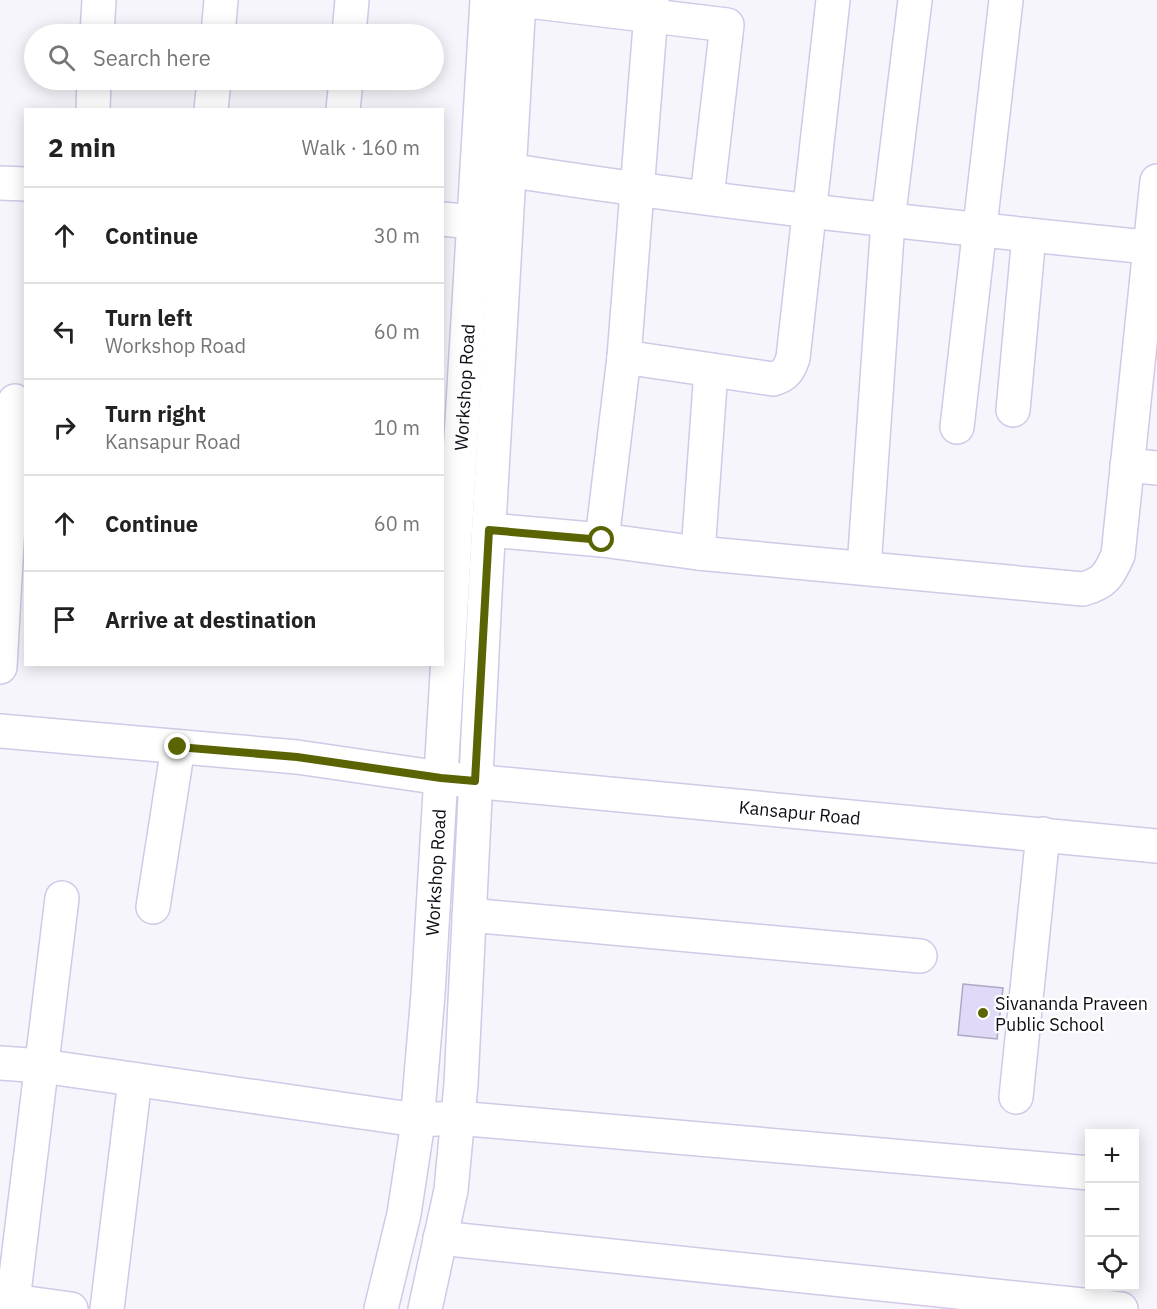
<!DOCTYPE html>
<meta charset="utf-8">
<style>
body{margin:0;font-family:"IBM Plex Sans",sans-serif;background:#f6f6f6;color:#222}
.controls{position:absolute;right:18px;bottom:18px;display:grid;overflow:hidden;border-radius:0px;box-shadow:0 3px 15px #0003}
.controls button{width:54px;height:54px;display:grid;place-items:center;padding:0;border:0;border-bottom:2px solid #e0e0e0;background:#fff;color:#222;font:30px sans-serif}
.stop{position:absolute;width:18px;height:18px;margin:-14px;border:4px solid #5a6403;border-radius:50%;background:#fff}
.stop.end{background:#5a6403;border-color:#fff;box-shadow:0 2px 6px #0008}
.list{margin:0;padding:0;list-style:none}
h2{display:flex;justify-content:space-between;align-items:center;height:78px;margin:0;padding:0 24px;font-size:26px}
h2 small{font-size:20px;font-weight:400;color:#767676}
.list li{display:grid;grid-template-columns:39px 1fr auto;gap:18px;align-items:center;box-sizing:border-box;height:96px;padding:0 24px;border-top:2px solid #e0e0e0}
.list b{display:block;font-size:22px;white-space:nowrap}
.list p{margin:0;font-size:20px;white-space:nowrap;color:#767676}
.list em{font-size:20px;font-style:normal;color:#767676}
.icon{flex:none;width:33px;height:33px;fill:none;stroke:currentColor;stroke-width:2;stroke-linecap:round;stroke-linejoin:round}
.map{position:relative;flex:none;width:1157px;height:1309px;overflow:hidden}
.search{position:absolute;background:#fff;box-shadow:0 3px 15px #0003;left:24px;top:24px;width:420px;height:66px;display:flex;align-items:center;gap:15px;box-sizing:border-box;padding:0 21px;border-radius:33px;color:#767676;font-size:22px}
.panel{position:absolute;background:#fff;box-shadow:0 3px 15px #0003;left:24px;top:108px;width:420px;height:558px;border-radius:0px}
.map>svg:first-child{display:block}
.building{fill:#e0d9f7;stroke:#afa8c5;stroke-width:1.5}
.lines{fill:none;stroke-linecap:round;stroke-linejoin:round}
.minor-casing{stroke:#d0c9e7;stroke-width:36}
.major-casing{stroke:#d0c9e7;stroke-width:36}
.minor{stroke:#fff;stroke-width:33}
.major{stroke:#fff;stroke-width:33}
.route{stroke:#5a6403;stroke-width:8}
.poi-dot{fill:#5a6403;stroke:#fff;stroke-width:2}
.labels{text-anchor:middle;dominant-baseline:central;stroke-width:4.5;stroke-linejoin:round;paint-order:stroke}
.street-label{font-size:18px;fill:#0e0c15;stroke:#fff}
.poi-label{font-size:18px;fill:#0e0c15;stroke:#fff;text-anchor:start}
</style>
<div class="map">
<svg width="1157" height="1309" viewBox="0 0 1157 1309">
<rect width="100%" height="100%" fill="#f6f5fb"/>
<path class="building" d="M963 984 1003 988 997 1039 958 1035Z"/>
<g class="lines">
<g class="minor-casing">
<g id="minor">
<path d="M520 0 727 25 707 197"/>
<path d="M97 34 99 0"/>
<path d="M218 34 221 0"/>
<path d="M349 34 352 0"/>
<path d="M93 110 94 80"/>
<path d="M211 110 214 80"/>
<path d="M343 110 346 80"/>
<path d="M508 170C724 204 940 226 1157 248"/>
<path d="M0 183 26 184"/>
<path d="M442 219 474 222"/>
<path d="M624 357 773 379C785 376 789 370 793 358L833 0"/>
<path d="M1013 410 1029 235"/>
<path d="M957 427 1006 0"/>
<path d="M1127 465 1157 468"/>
<path d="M489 530 602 540 698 553 1083 589C1105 583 1109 575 1118 555L1157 181"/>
<path d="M602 540 624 357 652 0"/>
<path d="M698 553 711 370"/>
<path d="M864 568 888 221 915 0"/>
<path d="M0 667 15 401"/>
<path id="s1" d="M0 731 297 757 441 778 1157 846"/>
<path d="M153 907 178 747"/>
<path d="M469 915 920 956"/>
<path d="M0 1063 42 1066 417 1120 457 1118 1090 1173"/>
<path d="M1016 1097 1043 834"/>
<path d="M440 1238 1121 1309"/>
<path d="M13 1301 71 1309"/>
<path d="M12 1309 62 898"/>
<path d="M107 1309 135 1080"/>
</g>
</g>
<g class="major-casing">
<g id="major">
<path id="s2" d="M381 1309 404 1214 416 1135 428 994 487 0"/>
<path d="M425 1309 451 1190 461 1084 485 593 519 0"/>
</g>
</g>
<use href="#minor" class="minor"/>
<use href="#major" class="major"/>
</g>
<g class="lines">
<path class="route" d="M178 747 297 757 441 778 475 781 489 530 602 540"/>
</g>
<circle class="poi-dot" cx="983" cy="1013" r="6"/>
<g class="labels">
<g class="street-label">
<text stroke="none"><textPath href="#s2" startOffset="927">Workshop Road</textPath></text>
<text stroke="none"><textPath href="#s1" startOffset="804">Kansapur Road</textPath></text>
<text stroke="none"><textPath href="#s2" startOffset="441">Workshop Road</textPath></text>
</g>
<g class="poi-label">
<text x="995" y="1003">Sivananda Praveen<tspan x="995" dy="21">Public School</tspan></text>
</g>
</g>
</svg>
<div class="controls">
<button>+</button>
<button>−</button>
<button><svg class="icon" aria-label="locate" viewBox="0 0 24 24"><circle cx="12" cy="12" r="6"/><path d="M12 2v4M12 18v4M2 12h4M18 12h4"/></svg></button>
</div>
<div class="stop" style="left:602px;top:540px"></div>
<div class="stop end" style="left:178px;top:747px"></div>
<div class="search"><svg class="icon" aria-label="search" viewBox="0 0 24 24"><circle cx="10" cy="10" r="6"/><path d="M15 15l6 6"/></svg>Search here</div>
<section class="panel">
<h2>2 min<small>Walk · 160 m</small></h2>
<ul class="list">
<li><svg class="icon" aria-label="ahead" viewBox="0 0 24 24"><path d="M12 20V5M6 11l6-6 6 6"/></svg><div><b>Continue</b></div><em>30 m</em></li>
<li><svg class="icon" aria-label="left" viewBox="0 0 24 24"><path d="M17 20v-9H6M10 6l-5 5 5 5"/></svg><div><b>Turn left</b><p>Workshop Road</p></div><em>60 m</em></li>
<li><svg class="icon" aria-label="right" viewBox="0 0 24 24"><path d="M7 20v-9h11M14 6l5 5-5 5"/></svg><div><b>Turn right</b><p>Kansapur Road</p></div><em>10 m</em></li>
<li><svg class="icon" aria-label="ahead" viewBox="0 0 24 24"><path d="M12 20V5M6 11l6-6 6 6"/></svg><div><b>Continue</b></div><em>60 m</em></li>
<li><svg class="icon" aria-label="arrive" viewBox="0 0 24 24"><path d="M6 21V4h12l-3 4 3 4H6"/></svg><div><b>Arrive at destination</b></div></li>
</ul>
</section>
</div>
